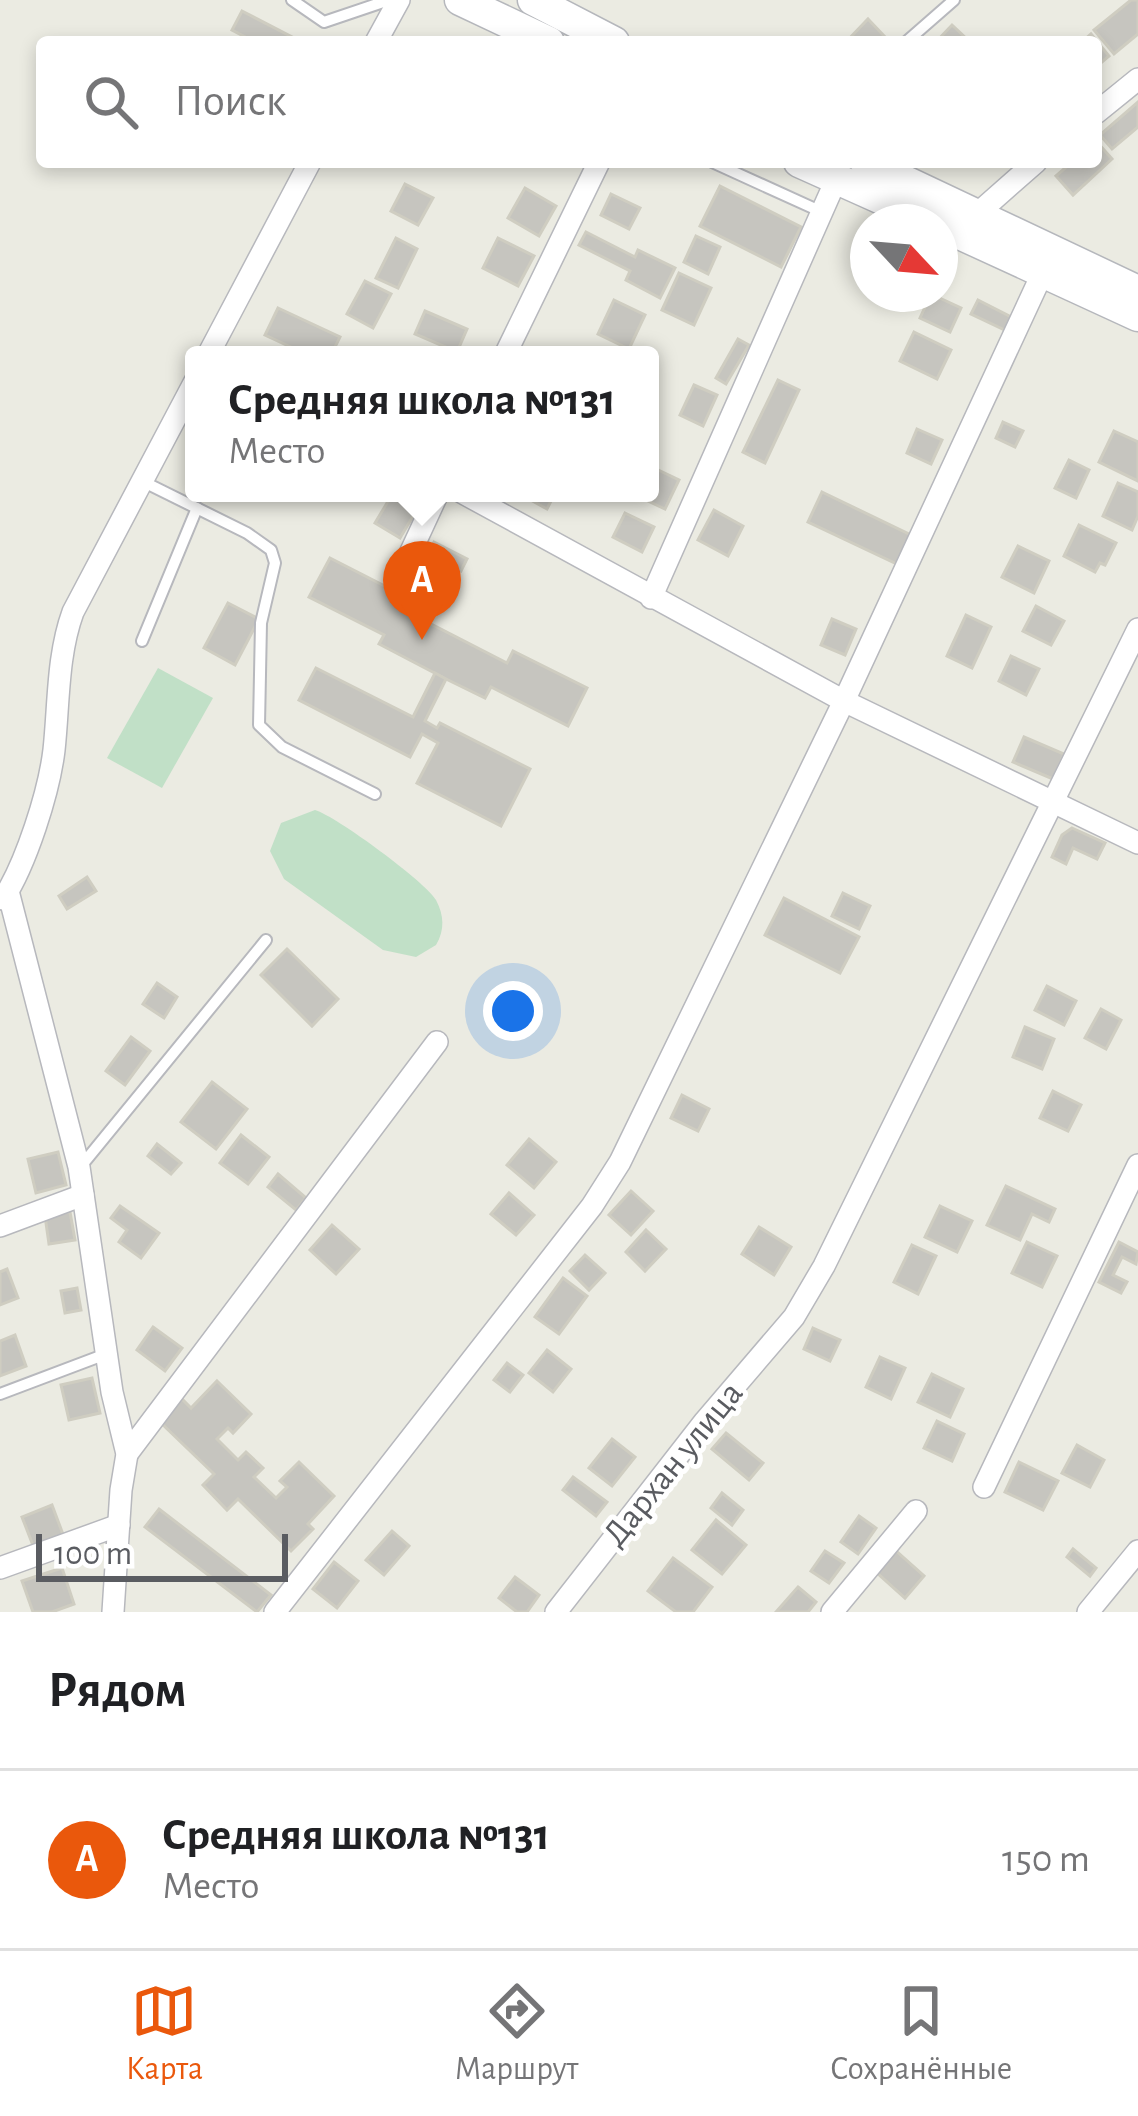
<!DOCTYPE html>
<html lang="ru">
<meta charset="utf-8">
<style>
body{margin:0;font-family:"Alegreya Sans",sans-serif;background:#f2f2f2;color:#202124}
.compass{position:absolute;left:850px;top:204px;width:108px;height:108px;border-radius:50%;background:#fff;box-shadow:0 6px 18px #0003;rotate:116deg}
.scale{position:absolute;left:36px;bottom:30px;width:252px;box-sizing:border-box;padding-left:12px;border:6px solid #5a5c61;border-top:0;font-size:33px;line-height:42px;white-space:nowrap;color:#5a5c61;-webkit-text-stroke:9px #fff;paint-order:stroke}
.you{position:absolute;left:513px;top:1011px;width:42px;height:42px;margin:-30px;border:9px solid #fff;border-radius:50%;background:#1a73e8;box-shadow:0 0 0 18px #1a73e833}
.badge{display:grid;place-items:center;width:78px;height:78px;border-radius:50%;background:#ea580c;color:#fff;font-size:39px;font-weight:700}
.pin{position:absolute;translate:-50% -99px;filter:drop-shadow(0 3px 6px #0008)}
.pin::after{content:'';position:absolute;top:63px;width:42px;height:36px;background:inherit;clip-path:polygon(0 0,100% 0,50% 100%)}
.popup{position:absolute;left:185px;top:346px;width:474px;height:156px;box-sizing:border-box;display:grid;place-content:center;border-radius:12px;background:#fff;filter:drop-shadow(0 3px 9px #0005);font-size:39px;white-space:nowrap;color:#757577}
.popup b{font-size:45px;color:#202124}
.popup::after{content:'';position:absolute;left:50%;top:100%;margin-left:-24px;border:24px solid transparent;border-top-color:#fff}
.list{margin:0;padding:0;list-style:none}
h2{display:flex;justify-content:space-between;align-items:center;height:156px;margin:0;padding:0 48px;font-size:51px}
h2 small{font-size:39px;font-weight:400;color:#757577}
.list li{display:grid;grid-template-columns:78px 1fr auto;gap:36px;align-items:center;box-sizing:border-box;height:180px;padding:0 48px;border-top:3px solid #e0e0e0}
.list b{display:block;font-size:45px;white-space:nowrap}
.list p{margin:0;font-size:39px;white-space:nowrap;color:#757577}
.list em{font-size:39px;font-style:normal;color:#757577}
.icon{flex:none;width:66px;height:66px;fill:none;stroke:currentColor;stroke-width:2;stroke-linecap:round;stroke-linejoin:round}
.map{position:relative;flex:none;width:1138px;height:1612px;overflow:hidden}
.search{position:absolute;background:#fff;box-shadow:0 6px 18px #0003;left:36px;right:36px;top:36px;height:132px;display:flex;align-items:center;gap:30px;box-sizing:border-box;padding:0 42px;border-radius:12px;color:#757577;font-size:45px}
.sheet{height:336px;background:#fff}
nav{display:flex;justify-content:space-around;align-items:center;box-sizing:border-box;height:168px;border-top:3px solid #e0e0e0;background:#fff;font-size:33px;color:#757577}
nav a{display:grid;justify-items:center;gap:6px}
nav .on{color:#ea580c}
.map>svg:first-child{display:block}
.green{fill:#c1e0c7}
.building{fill:#c6c5bf;stroke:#cfcdc1;stroke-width:3}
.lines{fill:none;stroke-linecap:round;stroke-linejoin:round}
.service-casing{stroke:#b7b8bd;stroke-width:14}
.minor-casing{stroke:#b7b8bd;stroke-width:24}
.secondary-casing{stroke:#b5b7bc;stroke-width:33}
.service{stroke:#fff;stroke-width:10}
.minor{stroke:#fff;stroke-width:21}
.secondary{stroke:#fff;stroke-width:30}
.labels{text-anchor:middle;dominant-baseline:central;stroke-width:10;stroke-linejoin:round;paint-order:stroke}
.street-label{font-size:36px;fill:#5a5c61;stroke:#fff}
</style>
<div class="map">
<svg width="1138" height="1612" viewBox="0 0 1138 1612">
<rect width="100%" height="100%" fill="#ebebe2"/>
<g class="green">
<path d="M158 668 213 698 162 788 107 758Z"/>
<path d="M315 810C336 816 427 883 436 900 444 915 445 930 436 945L416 957 383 950 284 879 270 851 281 823Z"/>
</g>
<g class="building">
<path d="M1131 0H1138V34L1114 54 1094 30Z"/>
<path d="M242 11 296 39 295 42H248L249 39 232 30Z"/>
<path d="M868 19 885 37 880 42H846Z"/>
<path d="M952 25 970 42H936Z"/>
<path d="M1091 34 1109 56 1096 67V42H1082Z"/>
<path d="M1138 102V127L1112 149 1100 135Z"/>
<path d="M1096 141 1112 159 1073 195 1056 176 1072 162H1096Z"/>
<path d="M405 184 433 198 418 225 391 211Z"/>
<path d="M720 186 801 227 781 267 700 226Z"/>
<path d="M525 188 556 206 539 236 508 218Z"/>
<path d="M611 194 640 208 629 229 601 215Z"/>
<path d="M586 232 635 257 638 250 675 268 660 298 626 280 630 271 579 245Z"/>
<path d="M696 236 720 247 708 274 684 262Z"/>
<path d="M396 238 417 249 398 288 376 278Z"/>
<path d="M498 238 534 256 518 286 483 268Z"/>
<path d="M679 273 711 288 694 325 662 310Z"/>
<path d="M365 281 391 294 373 328 347 314Z"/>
<path d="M931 294 961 308 950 332 920 318Z"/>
<path d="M614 300 645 315 629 349 598 334Z"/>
<path d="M978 300 1017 320 1011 333 971 314Z"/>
<path d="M278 308 340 337 331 355H308L265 335Z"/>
<path d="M425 311 467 329 457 352 415 334Z"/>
<path d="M914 332 951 350 937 379 900 361Z"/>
<path d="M738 339 749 345 726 384 716 378Z"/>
<path d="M778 380 799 390 765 463 743 452Z"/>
<path d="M694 385 717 395 703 426 680 415Z"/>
<path d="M1003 422 1023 431 1015 447 996 438Z"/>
<path d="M917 429 942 440 931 464 907 453Z"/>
<path d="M1114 431 1138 442V481L1099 462Z"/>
<path d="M1069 460 1089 470 1076 498 1055 488Z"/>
<path d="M650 466 679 480 665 509 633 494 650 493Z"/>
<path d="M1118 483 1138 492V516L1132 530 1103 516Z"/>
<path d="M822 492 913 536 899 565 808 522Z"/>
<path d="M393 493H404L421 503 400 538 375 523Z"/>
<path d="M518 493H555L547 509Z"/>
<path d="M714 510 743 526 728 556 698 540Z"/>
<path d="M625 513 654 527 642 552 613 537Z"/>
<path d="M1079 525 1116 543 1105 565 1100 563 1095 572 1064 556Z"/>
<path d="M434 542 467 559 461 571 428 554Z"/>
<path d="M1018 546 1049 561 1034 593 1002 577Z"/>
<path d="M330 558 406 597 400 608 507 663 513 651 587 688 568 726 491 687 485 698 446 679 379 644 384 635 309 597Z"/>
<path d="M228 603 259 619 235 665 204 648Z"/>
<path d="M1036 606 1064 621 1051 645 1023 631Z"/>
<path d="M966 615 991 627 972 668 947 656Z"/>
<path d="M832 619 856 629 845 655 821 645Z"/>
<path d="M1011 656 1039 669 1026 695 999 681Z"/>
<path d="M316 668 413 717 435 673 446 679 425 721 437 728 440 723 530 769 501 826 417 783 438 743 422 734 410 757 299 700Z"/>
<path d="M1024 737 1064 754 1053 779 1013 762Z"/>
<path d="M1072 828 1105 843 1097 859 1073 848 1066 864 1052 857 1062 835Z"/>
<path d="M87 877 96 891 67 909 59 896Z"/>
<path d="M843 893 870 906 859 929 832 916Z"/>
<path d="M784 898 859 937 840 973 765 935Z"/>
<path d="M287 949 338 999 312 1026 261 975Z"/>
<path d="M157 983 177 997 164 1018 143 1004Z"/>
<path d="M1047 986 1076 1001 1064 1025 1035 1010Z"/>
<path d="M1101 1009 1121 1020 1106 1049 1085 1038Z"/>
<path d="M1025 1027 1054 1039 1042 1069 1013 1057Z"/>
<path d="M131 1037 150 1051 125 1085 106 1071Z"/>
<path d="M212 1082 247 1109 216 1149 181 1122Z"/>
<path d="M1053 1091 1081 1105 1068 1131 1040 1118Z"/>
<path d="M682 1095 709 1109 698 1131 671 1118Z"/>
<path d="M241 1135 269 1157 248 1184 220 1163Z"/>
<path d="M529 1139 556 1162 534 1188 507 1165Z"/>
<path d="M157 1144 181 1163 171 1174 148 1156Z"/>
<path d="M58 1152 66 1185 36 1193 28 1159Z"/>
<path d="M278 1174 306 1198 296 1210 268 1187Z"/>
<path d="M1006 1186 1055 1209 1049 1222 1032 1214 1020 1240 987 1225Z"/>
<path d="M631 1191 653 1211 631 1235 609 1215Z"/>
<path d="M509 1193 534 1215 516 1235 491 1214Z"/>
<path d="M120 1206 159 1233 141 1258 119 1242 127 1230 111 1218Z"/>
<path d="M940 1206 972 1221 957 1252 925 1237Z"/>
<path d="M70 1212 75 1240 49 1244 45 1216Z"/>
<path d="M332 1225 359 1249 336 1274 310 1250Z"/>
<path d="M759 1227 791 1247 774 1275 742 1254Z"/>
<path d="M646 1230 666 1249 645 1271 626 1252Z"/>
<path d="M1027 1242 1057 1256 1042 1287 1012 1273Z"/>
<path d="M1119 1242 1138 1252 1136 1264 1122 1257 1113 1275 1127 1282 1121 1293 1099 1282Z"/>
<path d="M912 1245 936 1256 918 1294 894 1282Z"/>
<path d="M585 1255 605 1273 589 1290 570 1271Z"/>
<path d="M7 1269 18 1298 0 1305V1272Z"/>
<path d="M563 1278 587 1296 559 1334 535 1317Z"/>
<path d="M77 1288 81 1310 65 1313 61 1291Z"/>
<path d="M153 1327 182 1348 165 1371 137 1350Z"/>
<path d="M813 1328 840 1340 830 1361 804 1349Z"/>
<path d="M15 1335 26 1366 0 1376V1341Z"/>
<path d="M547 1350 571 1369 553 1392 529 1373Z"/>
<path d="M880 1357 905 1368 891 1399 866 1387Z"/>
<path d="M507 1363 523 1375 510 1392 494 1380Z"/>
<path d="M932 1374 963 1389 950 1417 918 1402Z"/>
<path d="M92 1378 100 1413 69 1420 61 1385Z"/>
<path d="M217 1381 251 1414 233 1433 228 1428 217 1439 238 1460 246 1452 263 1468 254 1477 276 1498 287 1487 280 1481 299 1462 334 1496 308 1524 313 1529 291 1551 238 1499 227 1510 203 1485 214 1474 160 1422 182 1399 191 1408Z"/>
<path d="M937 1421 964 1434 952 1461 924 1448Z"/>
<path d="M726 1433 763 1463 749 1480 712 1449Z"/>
<path d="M612 1439 635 1457 612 1486 589 1468Z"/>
<path d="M1077 1445 1104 1460 1090 1487 1062 1473Z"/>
<path d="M1019 1462 1058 1481 1043 1510 1005 1492Z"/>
<path d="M573 1477 607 1502 596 1516 563 1490Z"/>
<path d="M722 1493 743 1510 732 1525 711 1508Z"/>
<path d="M52 1505 64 1537 34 1548 22 1517Z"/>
<path d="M159 1509 271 1595 257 1612 145 1527Z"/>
<path d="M859 1516 876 1528 858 1554 841 1542Z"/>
<path d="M716 1520 746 1545 722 1574 692 1550Z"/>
<path d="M392 1531 409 1546 384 1575 366 1560Z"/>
<path d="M894 1549 924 1576 905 1598 875 1571Z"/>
<path d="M1073 1549 1096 1568 1090 1576 1067 1557Z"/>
<path d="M825 1551 844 1563 829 1583 811 1571Z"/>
<path d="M673 1558 712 1587 693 1612H676L648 1591Z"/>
<path d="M334 1562 358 1581 337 1608 313 1589Z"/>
<path d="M62 1568 74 1604 52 1612H33L22 1581Z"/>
<path d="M515 1577 539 1595 527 1612H517L499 1598Z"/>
<path d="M798 1587 816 1602 808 1612H776Z"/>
</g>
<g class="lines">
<g class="service-casing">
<g id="service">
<path d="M292 0 324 22 389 0"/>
<path d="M906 42 954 0"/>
<path d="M712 162 822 212"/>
<path d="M144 482 247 533 271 550 275 563 261 623 259 725 282 747 375 794"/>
<path d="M142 641 197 508"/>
<path d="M82 1165 266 940"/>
<path d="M0 1394 106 1354"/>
</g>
</g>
<g class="minor-casing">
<g id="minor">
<path d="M376 42 399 0"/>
<path d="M1096 113 1138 79"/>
<path d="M977 214 1036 162"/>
<path d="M208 355 310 162"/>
<path d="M505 355 599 162"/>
<path d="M463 493 844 701 1138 843"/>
<path d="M407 560 438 493"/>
<path d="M651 598 836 180"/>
<path d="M8 891 79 1167 112 1392 127 1454 121 1490 113 1612"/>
<path d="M3 899C26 864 49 792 54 750 59 704 57 656 73 612L194 383"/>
<path d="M0 1226 83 1195"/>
<path d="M127 1454 437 1042"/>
<path d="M984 1487 1138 1165"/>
<path d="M0 1568 119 1525"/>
<path d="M275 1612 592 1206 620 1162 844 701 1043 272"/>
<path d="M556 1612 705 1421 794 1317 824 1266 1138 629"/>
<path d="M832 1612 916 1511"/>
<path d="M1088 1612 1138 1551"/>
</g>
</g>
<g class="secondary-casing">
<g id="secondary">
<path d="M460 0 549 42"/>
<path d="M533 0 614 42"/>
<path d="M799 162 933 222"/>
<path d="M865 162 1138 291"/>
<path d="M940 225 1138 316"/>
</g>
</g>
<use href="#service" class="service"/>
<use href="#minor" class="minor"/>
<use href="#secondary" class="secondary"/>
</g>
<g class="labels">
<g class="street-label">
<text transform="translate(673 1464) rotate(-51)">Дархан улица</text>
</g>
</g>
</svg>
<svg class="compass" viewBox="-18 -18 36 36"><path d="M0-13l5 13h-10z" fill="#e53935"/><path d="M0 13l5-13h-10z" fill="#757577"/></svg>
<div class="scale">100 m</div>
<div class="you"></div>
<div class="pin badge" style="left:422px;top:640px">A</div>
<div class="popup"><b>Средняя школа №131</b>Место</div>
<div class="search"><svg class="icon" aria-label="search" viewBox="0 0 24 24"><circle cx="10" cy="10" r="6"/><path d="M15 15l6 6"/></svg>Поиск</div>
</div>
<section class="sheet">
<h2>Рядом<small></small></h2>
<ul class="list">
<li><span class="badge">A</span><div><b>Средняя школа №131</b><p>Место</p></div><em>150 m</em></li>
</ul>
</section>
<nav>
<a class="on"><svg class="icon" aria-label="map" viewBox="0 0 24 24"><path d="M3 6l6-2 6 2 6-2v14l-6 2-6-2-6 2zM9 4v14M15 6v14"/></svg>Карта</a>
<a><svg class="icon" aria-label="directions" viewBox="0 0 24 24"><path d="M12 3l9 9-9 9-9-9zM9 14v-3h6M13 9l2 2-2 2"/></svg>Маршрут</a>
<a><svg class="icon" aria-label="saved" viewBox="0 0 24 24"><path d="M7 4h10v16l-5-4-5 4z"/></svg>Сохранённые</a>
</nav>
